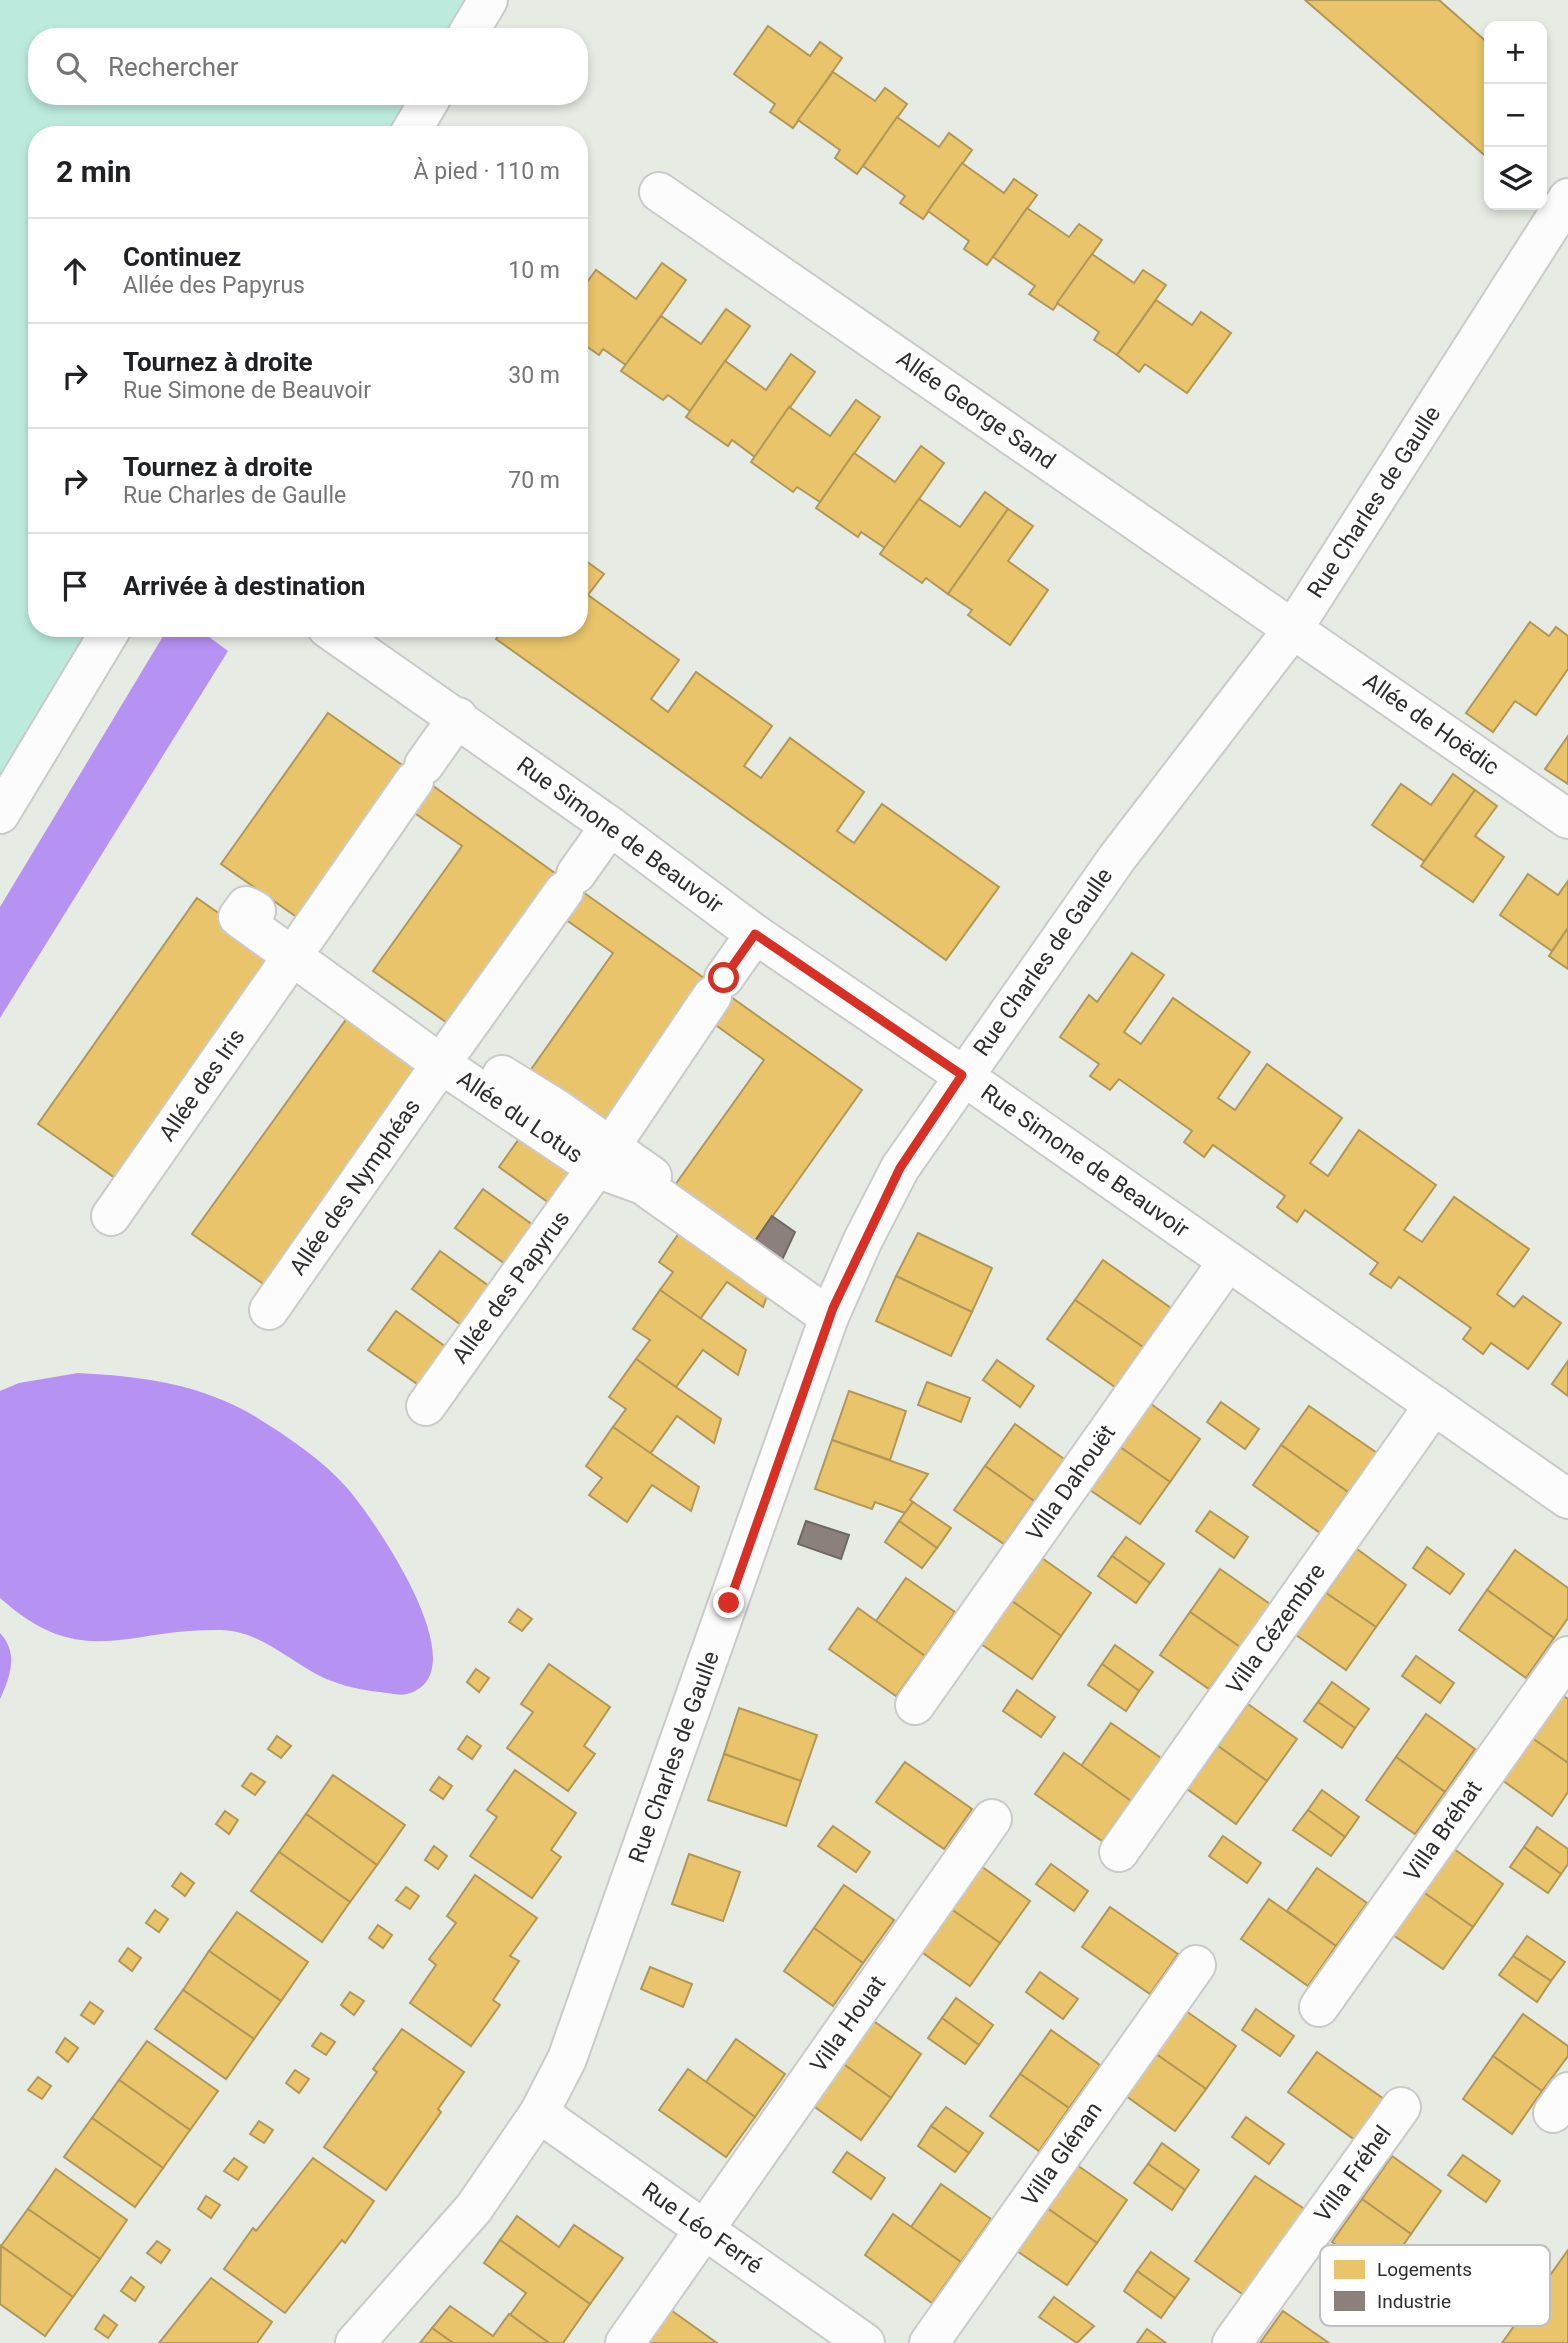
<!DOCTYPE html>
<html lang="fr">
<meta charset="utf-8">
<style>
body{margin:0;font-family:Roboto,sans-serif;background:#f6f6f6;color:#202124}
.controls{position:absolute;right:21px;top:21px;display:grid;overflow:hidden;border-radius:14px;box-shadow:0 4px 10px #0003}
.controls button{width:63px;height:63px;display:grid;place-items:center;padding:0;border:0;border-bottom:2px solid #e0e0e0;background:#fff;color:#202124;font:35px sans-serif}
.stop{position:absolute;width:21px;height:21px;margin:-16px;border:5px solid #d93025;border-radius:50%;background:#fff}
.stop.end{background:#d93025;border-color:#fff;box-shadow:0 2px 7px #0008}
.list{margin:0;padding:0;list-style:none}
h2{display:flex;justify-content:space-between;align-items:center;height:91px;margin:0;padding:0 28px;font-size:30px}
h2 small{font-size:23px;font-weight:400;color:#757577}
.list li{display:grid;grid-template-columns:46px 1fr auto;gap:21px;align-items:center;box-sizing:border-box;height:105px;padding:0 28px;border-top:2px solid #e0e0e0}
.list b{display:block;font-size:26px;white-space:nowrap}
.list p{margin:0;font-size:23px;white-space:nowrap;color:#757577}
.list em{font-size:23px;font-style:normal;color:#757577}
.icon{flex:none;width:38px;height:38px;fill:none;stroke:currentColor;stroke-width:2;stroke-linecap:round;stroke-linejoin:round}
.map{position:relative;flex:none;width:1568px;height:2343px;overflow:hidden}
.search{position:absolute;background:#fff;box-shadow:0 4px 10px #0003;left:28px;top:28px;width:560px;height:77px;display:flex;align-items:center;gap:18px;box-sizing:border-box;padding:0 24px;border-radius:28px;color:#757577;font-size:26px}
.panel{position:absolute;background:#fff;box-shadow:0 4px 10px #0003;left:28px;top:126px;width:560px;height:511px;border-radius:28px}
.map>svg:first-child{display:block}
.green{fill:#bcebdd}
.water{fill:#b692f3}
.homes{fill:#e9c46a;stroke:#b19758;stroke-width:2}
.industry{fill:#8a817c;stroke:#6e6865;stroke-width:2}
.lines{fill:none;stroke-linecap:round;stroke-linejoin:round}
.minor-casing{stroke:#c9cac9;stroke-width:42}
.minor{stroke:#fbfcfb;stroke-width:38}
.route{stroke:#d93025;stroke-width:9}
.labels{text-anchor:middle;dominant-baseline:central;stroke-width:7;stroke-linejoin:round;paint-order:stroke}
.street-label{font-size:23px;fill:#2e2e2e;stroke:#fff}
.key{fill:#fff;stroke:#c0c0c0;stroke-width:2}
.key-label{font-size:19px;fill:#2e2e2e}
</style>
<div class="map">
<svg width="1568" height="2343" viewBox="0 0 1568 2343">
<rect width="100%" height="100%" fill="#e6ece4"/>
<path class="green" d="M0 0H488L466 37H37V96H432L409 135H37V628H112L0 814Z"/>
<g class="water">
<path d="M168 628H197L228 651 0 1018V907Z"/>
<path d="M78 1373C140 1376 202 1384 256 1417 288 1437 323 1460 348 1489 373 1518 482 1674 407 1694 399 1696 388 1693 380 1692 360 1690 343 1686 324 1678 288 1661 262 1631 220 1630 126 1628 83 1672 0 1598V1391L19 1383Z"/>
<path d="M0 1633C19 1653 10 1677 0 1699Z"/>
</g>
<g class="homes">
<path d="M1305 0H1439L1489 44V159Z"/>
<path d="M768 26 810 56 820 42 842 58 793 128 770 112 775 104 734 74Z"/>
<path d="M833 72 875 101 885 88 907 104 857 174 835 158 840 150 798 120Z"/>
<path d="M897 117 939 147 949 133 972 150 923 219 900 203 905 196 863 166Z"/>
<path d="M962 163 1004 193 1014 179 1037 195 987 265 964 249 969 241 928 211Z"/>
<path d="M1027 208 1069 237 1079 224 1102 240 1053 310 1029 294 1035 286 993 257Z"/>
<path d="M1092 254 1134 283 1143 270 1166 285 1117 355 1094 340 1099 332 1057 303Z"/>
<path d="M662 263 686 280 626 365 603 349 599 355 579 341V293L596 270 636 299Z"/>
<path d="M1156 300 1192 325 1201 312 1231 333 1187 393 1145 364 1139 372 1117 355Z"/>
<path d="M726 309 750 326 690 411 668 395 663 400 621 371 661 316 701 344Z"/>
<path d="M791 354 815 372 755 457 732 440 728 446 686 417 725 361 766 390Z"/>
<path d="M856 400 880 417 820 502 797 487 793 492 751 462 789 407 830 436Z"/>
<path d="M921 446 944 463 885 548 861 532 858 537 816 508 854 453 895 482Z"/>
<path d="M985 492 1008 509 948 594 926 578 922 583 880 554 919 499 960 527Z"/>
<path d="M1008 509 1033 526 1008 561 1048 590 1010 645 968 615 972 610 948 594Z"/>
<path d="M579 556 604 574 588 595 679 660 651 699 668 712 696 672 772 726 744 766 761 778 790 738 864 792 837 831 854 843 882 804 999 887 946 960 496 639 504 628H579Z"/>
<path d="M1530 622 1549 636 1556 627 1568 636V669L1536 715 1515 701 1493 732 1466 713Z"/>
<path d="M328 713 408 769 301 920 221 864Z"/>
<path d="M1568 736V784L1545 769Z"/>
<path d="M1453 774 1475 790 1424 861 1372 825 1401 784 1431 805Z"/>
<path d="M422 778 559 876 453 1027 373 971 462 846 403 805Z"/>
<path d="M1475 790 1497 806 1475 836 1504 857 1473 902 1421 866Z"/>
<path d="M1528 874 1558 895 1568 881V928L1552 951 1500 915Z"/>
<path d="M573 885 711 983 604 1134 525 1078 613 953 555 912Z"/>
<path d="M197 898 277 954 118 1180 38 1124Z"/>
<path d="M1568 928V969L1549 956Z"/>
<path d="M1132 953 1164 975 1124 1032 1141 1044 1173 998 1250 1052 1218 1098 1235 1110 1267 1064 1342 1118 1310 1163 1328 1176 1359 1130 1436 1185 1404 1230 1422 1242 1454 1197 1529 1249 1497 1294 1514 1307 1523 1296 1561 1323 1528 1369 1491 1343 1483 1354 1463 1339 1471 1328 1399 1277 1391 1288 1370 1274 1378 1263 1305 1210 1297 1222 1277 1207 1285 1196 1213 1145 1204 1157 1184 1142 1192 1131 1119 1079 1110 1090 1090 1076 1099 1064 1060 1037 1089 995 1097 1002Z"/>
<path d="M724 992 862 1090 755 1241 675 1185 764 1060 706 1018Z"/>
<path d="M355 1007 433 1064 272 1290 192 1234Z"/>
<path d="M526 1129 583 1169 556 1208 499 1167Z"/>
<path d="M483 1189 540 1230 512 1269 455 1228Z"/>
<path d="M686 1223 772 1283 763 1307 727 1282 700 1319 660 1290 673 1272 659 1262Z"/>
<path d="M918 1233 992 1268 972 1312 896 1276Z"/>
<path d="M440 1251 496 1291 468 1330 412 1289Z"/>
<path d="M1103 1260 1171 1308 1143 1347 1075 1300Z"/>
<path d="M896 1276 972 1312 951 1356 876 1321Z"/>
<path d="M660 1290 746 1350 738 1375 703 1350 676 1387 636 1359 650 1340 633 1329Z"/>
<path d="M1075 1300 1143 1347 1115 1387 1047 1339Z"/>
<path d="M396 1311 453 1352 426 1390 368 1350Z"/>
<path d="M636 1359 721 1419 714 1443 677 1416 650 1454 613 1427 626 1409 609 1397Z"/>
<path d="M997 1360 1034 1386 1020 1407 983 1380Z"/>
<path d="M1568 1361V1396L1552 1384Z"/>
<path d="M927 1382 970 1398 961 1422 918 1405Z"/>
<path d="M849 1391 906 1411 890 1460 832 1440Z"/>
<path d="M1221 1402 1259 1429 1245 1449 1207 1422Z"/>
<path d="M1151 1404 1200 1439 1170 1482 1120 1447Z"/>
<path d="M1309 1406 1377 1453 1348 1492 1281 1445Z"/>
<path d="M1015 1424 1064 1459 1034 1501 985 1466Z"/>
<path d="M613 1427 699 1487 691 1511 652 1485 627 1522 589 1495 602 1478 586 1466Z"/>
<path d="M832 1440 928 1474 910 1500 913 1502 905 1513 875 1502 872 1509 815 1489Z"/>
<path d="M1281 1445 1348 1492 1320 1533 1253 1485Z"/>
<path d="M1120 1447 1170 1482 1140 1524 1090 1490Z"/>
<path d="M985 1466 1034 1501 1004 1544 954 1510Z"/>
<path d="M913 1502 951 1528 937 1548 899 1521Z"/>
<path d="M1210 1511 1248 1537 1234 1558 1196 1531Z"/>
<path d="M899 1521 937 1548 922 1568 885 1542Z"/>
<path d="M1126 1537 1164 1564 1150 1583 1112 1556Z"/>
<path d="M1427 1547 1464 1574 1450 1594 1413 1568Z"/>
<path d="M1357 1549 1406 1585 1376 1627 1326 1593Z"/>
<path d="M1515 1550 1568 1588V1618L1554 1638 1487 1590Z"/>
<path d="M1112 1556 1150 1583 1136 1603 1098 1576Z"/>
<path d="M1042 1558 1091 1593 1061 1636 1012 1601Z"/>
<path d="M1220 1569 1270 1604 1240 1647 1190 1612Z"/>
<path d="M906 1578 955 1612 925 1656 876 1621Z"/>
<path d="M1487 1590 1554 1638 1526 1678 1459 1630Z"/>
<path d="M1326 1593 1376 1627 1346 1670 1296 1635Z"/>
<path d="M1012 1601 1061 1636 1032 1679 981 1644Z"/>
<path d="M858 1608 925 1656 896 1696 829 1649Z"/>
<path d="M518 1609 532 1619 522 1631 509 1622Z"/>
<path d="M1190 1612 1240 1647 1209 1689 1160 1655Z"/>
<path d="M1115 1645 1153 1672 1139 1691 1102 1664Z"/>
<path d="M1416 1656 1454 1683 1440 1703 1402 1676Z"/>
<path d="M549 1664 610 1707 584 1746 595 1754 568 1791 507 1748 533 1712 521 1704Z"/>
<path d="M1102 1664 1139 1691 1126 1711 1088 1685Z"/>
<path d="M476 1669 489 1678 479 1692 467 1682Z"/>
<path d="M1332 1682 1369 1709 1355 1728 1318 1702Z"/>
<path d="M1017 1690 1055 1717 1041 1737 1003 1711Z"/>
<path d="M1562 1695 1568 1699V1763L1532 1738Z"/>
<path d="M1318 1702 1355 1728 1342 1748 1304 1721Z"/>
<path d="M1248 1704 1297 1739 1267 1781 1218 1746Z"/>
<path d="M739 1708 817 1735 801 1781 724 1754Z"/>
<path d="M1426 1714 1475 1749 1445 1792 1396 1757Z"/>
<path d="M1111 1723 1161 1758 1131 1801 1081 1766Z"/>
<path d="M277 1736 291 1746 281 1758 268 1749Z"/>
<path d="M467 1736 481 1746 472 1759 458 1749Z"/>
<path d="M1532 1738 1568 1763V1792L1552 1816 1502 1780Z"/>
<path d="M1218 1746 1267 1781 1236 1824 1187 1789Z"/>
<path d="M1064 1753 1131 1801 1102 1841 1035 1794Z"/>
<path d="M724 1754 801 1781 786 1826 708 1800Z"/>
<path d="M1396 1757 1445 1792 1415 1834 1366 1800Z"/>
<path d="M905 1762 972 1809 944 1849 876 1802Z"/>
<path d="M515 1770 576 1813 551 1850 561 1857 532 1898 470 1856 497 1817 487 1810Z"/>
<path d="M251 1773 265 1782 255 1795 242 1786Z"/>
<path d="M333 1775 405 1825 377 1865 306 1814Z"/>
<path d="M439 1777 452 1786 443 1799 430 1790Z"/>
<path d="M1322 1790 1359 1817 1345 1837 1308 1810Z"/>
<path d="M1308 1810 1345 1837 1331 1856 1293 1830Z"/>
<path d="M225 1811 238 1820 229 1834 216 1824Z"/>
<path d="M306 1814 377 1865 350 1902 279 1852Z"/>
<path d="M833 1826 870 1852 856 1872 818 1846Z"/>
<path d="M1537 1827 1568 1849V1864L1561 1874 1524 1847Z"/>
<path d="M1223 1836 1261 1863 1247 1883 1209 1856Z"/>
<path d="M434 1846 447 1856 438 1869 425 1860Z"/>
<path d="M1524 1847 1561 1874 1548 1893 1510 1867Z"/>
<path d="M1454 1849 1503 1884 1473 1927 1423 1892Z"/>
<path d="M279 1852 350 1902 322 1942 251 1891Z"/>
<path d="M689 1854 740 1872 723 1921 672 1904Z"/>
<path d="M1051 1864 1088 1891 1074 1911 1036 1884Z"/>
<path d="M981 1866 1030 1901 1000 1943 951 1909Z"/>
<path d="M1317 1868 1367 1903 1336 1946 1287 1911Z"/>
<path d="M181 1873 194 1883 185 1896 172 1886Z"/>
<path d="M475 1875 537 1918 510 1956 519 1961 493 2000 500 2005 471 2046 410 2003 436 1965 429 1959 456 1923 447 1916Z"/>
<path d="M844 1885 894 1920 863 1963 814 1928Z"/>
<path d="M406 1887 419 1896 410 1909 396 1900Z"/>
<path d="M1423 1892 1473 1927 1443 1969 1393 1935Z"/>
<path d="M1269 1899 1336 1946 1308 1986 1241 1939Z"/>
<path d="M1110 1907 1178 1954 1150 1994 1082 1947Z"/>
<path d="M951 1909 1000 1943 970 1986 920 1951Z"/>
<path d="M155 1910 168 1919 159 1932 146 1923Z"/>
<path d="M237 1912 308 1962 281 2001 209 1951Z"/>
<path d="M378 1925 392 1935 383 1948 369 1938Z"/>
<path d="M814 1928 863 1963 833 2006 784 1971Z"/>
<path d="M1527 1936 1565 1962 1551 1981 1513 1956Z"/>
<path d="M128 1948 141 1958 132 1971 119 1961Z"/>
<path d="M209 1951 281 2001 254 2039 183 1990Z"/>
<path d="M1513 1956 1551 1981 1537 2002 1499 1975Z"/>
<path d="M650 1967 692 1984 683 2007 641 1989Z"/>
<path d="M1040 1972 1078 1999 1063 2019 1026 1992Z"/>
<path d="M183 1990 254 2039 226 2079 155 2029Z"/>
<path d="M350 1992 364 2001 354 2015 341 2005Z"/>
<path d="M956 1998 993 2025 979 2045 942 2018Z"/>
<path d="M90 2002 103 2011 94 2024 81 2015Z"/>
<path d="M1256 2009 1294 2036 1280 2056 1242 2030Z"/>
<path d="M1186 2011 1236 2046 1206 2089 1156 2054Z"/>
<path d="M1523 2014 1568 2046V2056L1542 2091 1493 2056Z"/>
<path d="M942 2018 979 2045 965 2064 928 2038Z"/>
<path d="M872 2020 921 2054 891 2098 842 2063Z"/>
<path d="M402 2029 464 2072 438 2109 441 2112 386 2190 324 2147 377 2072 373 2069Z"/>
<path d="M1051 2030 1100 2065 1069 2108 1020 2074Z"/>
<path d="M321 2033 335 2042 326 2055 312 2046Z"/>
<path d="M65 2038 78 2048 68 2062 56 2052Z"/>
<path d="M736 2039 785 2074 755 2117 706 2082Z"/>
<path d="M147 2041 218 2091 190 2130 119 2080Z"/>
<path d="M1317 2052 1384 2099 1355 2140 1288 2092Z"/>
<path d="M1156 2054 1206 2089 1175 2131 1126 2096Z"/>
<path d="M1493 2056 1542 2091 1512 2134 1463 2099Z"/>
<path d="M842 2063 891 2098 861 2140 812 2105Z"/>
<path d="M688 2069 755 2117 726 2157 659 2110Z"/>
<path d="M295 2070 309 2079 299 2093 286 2083Z"/>
<path d="M1020 2074 1069 2108 1039 2151 990 2116Z"/>
<path d="M38 2077 51 2086 42 2099 28 2090Z"/>
<path d="M119 2080 190 2130 163 2168 92 2118Z"/>
<path d="M946 2107 983 2133 969 2153 931 2126Z"/>
<path d="M1246 2117 1284 2144 1269 2164 1232 2137Z"/>
<path d="M92 2118 163 2168 135 2207 64 2157Z"/>
<path d="M259 2121 273 2130 264 2143 250 2134Z"/>
<path d="M931 2126 969 2153 955 2172 918 2146Z"/>
<path d="M1162 2143 1199 2170 1185 2190 1148 2164Z"/>
<path d="M847 2152 885 2178 871 2199 833 2172Z"/>
<path d="M1463 2155 1500 2181 1486 2202 1448 2175Z"/>
<path d="M1392 2156 1441 2191 1411 2234 1362 2199Z"/>
<path d="M234 2158 247 2167 238 2180 224 2171Z"/>
<path d="M313 2158 374 2201 345 2243 342 2240 285 2313 224 2269 253 2228 256 2231Z"/>
<path d="M1148 2164 1185 2190 1172 2210 1134 2183Z"/>
<path d="M1077 2165 1127 2200 1097 2243 1047 2208Z"/>
<path d="M56 2169 127 2220 100 2259 28 2209Z"/>
<path d="M1255 2176 1306 2210 1245 2296 1195 2261Z"/>
<path d="M941 2184 991 2219 961 2262 911 2227Z"/>
<path d="M206 2196 220 2205 211 2218 198 2209Z"/>
<path d="M1362 2199 1411 2234 1381 2277 1332 2242Z"/>
<path d="M1047 2208 1097 2243 1067 2285 1017 2251Z"/>
<path d="M28 2209 100 2259 73 2297 1 2246Z"/>
<path d="M893 2214 961 2262 932 2303 865 2255Z"/>
<path d="M517 2216 559 2247 574 2225 623 2258 590 2304 500 2240Z"/>
<path d="M500 2240 590 2304 563 2343H549L510 2315 526 2293 484 2263Z"/>
<path d="M157 2241 170 2250 161 2263 147 2253Z"/>
<path d="M1 2246 73 2297 45 2336 0 2304Z"/>
<path d="M1568 2250V2343H1502Z"/>
<path d="M1151 2252 1189 2279 1175 2298 1137 2271Z"/>
<path d="M1137 2271 1175 2298 1161 2318 1124 2291Z"/>
<path d="M131 2277 144 2287 135 2301 121 2291Z"/>
<path d="M211 2278 272 2322 257 2343H159Z"/>
<path d="M1054 2297 1094 2326 1077 2343 1039 2317Z"/>
<path d="M450 2306 493 2336 509 2314 549 2343H453L432 2328Z"/>
<path d="M668 2308 717 2343H644Z"/>
<path d="M1283 2311 1329 2343H1260Z"/>
<path d="M104 2315 117 2325 108 2338 95 2329Z"/>
<path d="M432 2328 453 2343H420Z"/>
<path d="M1147 2329 1166 2343H1137Z"/>
</g>
<g class="industry">
<path d="M772 1216 795 1232 782 1260 755 1241Z"/>
<path d="M806 1521 849 1535 841 1559 798 1544Z"/>
</g>
<g class="lines">
<g class="minor-casing">
<g id="minor">
<path d="M466 37 488 0"/>
<path d="M409 135 432 96"/>
<path d="M659 192 1568 819"/>
<path d="M327 628 610 826 755 934 962 1075 1568 1499"/>
<path d="M424 765 458 717"/>
<path d="M0 814 112 628"/>
<path d="M576 874 610 826"/>
<path d="M256 911 246 906 238 917 441 1064 596 1168 643 1185 829 1317"/>
<path d="M305 938 414 781"/>
<path d="M724 978 755 934"/>
<path d="M454 1045 564 891"/>
<path d="M502 1075 557 1109 652 1176"/>
<path d="M611 1146 712 996"/>
<path d="M111 1216 293 955"/>
<path d="M269 1310 441 1064"/>
<path d="M426 1406 596 1168"/>
<path d="M915 1705 1228 1261"/>
<path d="M1119 1852 1434 1405"/>
<path d="M1319 2007 1568 1656"/>
<path d="M539 2113 865 2343"/>
<path d="M1553 2113 1568 2092"/>
<path d="M355 2343 474 2208 539 2113 567 2059 829 1317 863 1240 900 1168 1117 858 1293 629 1568 198"/>
<path d="M625 2343 992 1819"/>
<path d="M929 2343 1196 1965"/>
<path d="M1232 2343 1401 2107"/>
</g>
</g>
<use href="#minor" class="minor"/>
</g>
<g class="lines">
<path class="route" d="M724 978 755 934 962 1075 900 1168 833 1308 729 1603"/>
</g>
<g class="labels">
<g class="street-label">
<text transform="translate(976 410) rotate(35)">Allée George Sand</text>
<text transform="translate(1374 502) rotate(-57)">Rue Charles de Gaulle</text>
<text transform="translate(1431 724) rotate(35)">Allée de Hoëdic</text>
<text transform="translate(620 835) rotate(36)">Rue Simone de Beauvoir</text>
<text transform="translate(1043 962) rotate(-55)">Rue Charles de Gaulle</text>
<text transform="translate(202 1085) rotate(-55)">Allée des Iris</text>
<text transform="translate(520 1117) rotate(34)">Allée du Lotus</text>
<text transform="translate(1085 1161) rotate(35)">Rue Simone de Beauvoir</text>
<text transform="translate(355 1187) rotate(-55)">Allée des Nymphéas</text>
<text transform="translate(511 1287) rotate(-54)">Allée des Papyrus</text>
<text transform="translate(1071 1483) rotate(-55)">Villa Dahouët</text>
<text transform="translate(1276 1629) rotate(-55)">Villa Cézembre</text>
<text transform="translate(674 1757) rotate(-70)">Rue Charles de Gaulle</text>
<text transform="translate(1443 1831) rotate(-55)">Villa Bréhat</text>
<text transform="translate(848 2024) rotate(-55)">Villa Houat</text>
<text transform="translate(1062 2154) rotate(-55)">Villa Glénan</text>
<text transform="translate(1353 2174) rotate(-54)">Villa Fréhel</text>
<text transform="translate(702 2228) rotate(35)">Rue Léo Ferré</text>
</g>
</g>
<rect x="1320" y="2245" width="230" height="81" rx="10" class="key"/>
<rect x="1334" y="2260" width="31" height="19" fill="#e9c46a"/>
<rect x="1334" y="2291" width="31" height="20" fill="#8a817c"/>
<g class="key-label">
<text x="1377" y="2276">Logements</text>
<text x="1377" y="2308">Industrie</text>
</g>
</svg>
<div class="controls">
<button>+</button>
<button>−</button>
<button><svg class="icon" aria-label="layers" viewBox="0 0 24 24"><path d="M12 4l9 5-9 5-9-5zM3 14l9 5 9-5"/></svg></button>
</div>
<div class="stop" style="left:724px;top:978px"></div>
<div class="stop end" style="left:729px;top:1603px"></div>
<div class="search"><svg class="icon" aria-label="search" viewBox="0 0 24 24"><circle cx="10" cy="10" r="6"/><path d="M15 15l6 6"/></svg>Rechercher</div>
<section class="panel">
<h2>2 min<small>À pied · 110 m</small></h2>
<ul class="list">
<li><svg class="icon" aria-label="ahead" viewBox="0 0 24 24"><path d="M12 20V5M6 11l6-6 6 6"/></svg><div><b>Continuez</b><p>Allée des Papyrus</p></div><em>10 m</em></li>
<li><svg class="icon" aria-label="right" viewBox="0 0 24 24"><path d="M7 20v-9h11M14 6l5 5-5 5"/></svg><div><b>Tournez à droite</b><p>Rue Simone de Beauvoir</p></div><em>30 m</em></li>
<li><svg class="icon" aria-label="right" viewBox="0 0 24 24"><path d="M7 20v-9h11M14 6l5 5-5 5"/></svg><div><b>Tournez à droite</b><p>Rue Charles de Gaulle</p></div><em>70 m</em></li>
<li><svg class="icon" aria-label="arrive" viewBox="0 0 24 24"><path d="M6 21V4h12l-3 4 3 4H6"/></svg><div><b>Arrivée à destination</b></div></li>
</ul>
</section>
</div>
